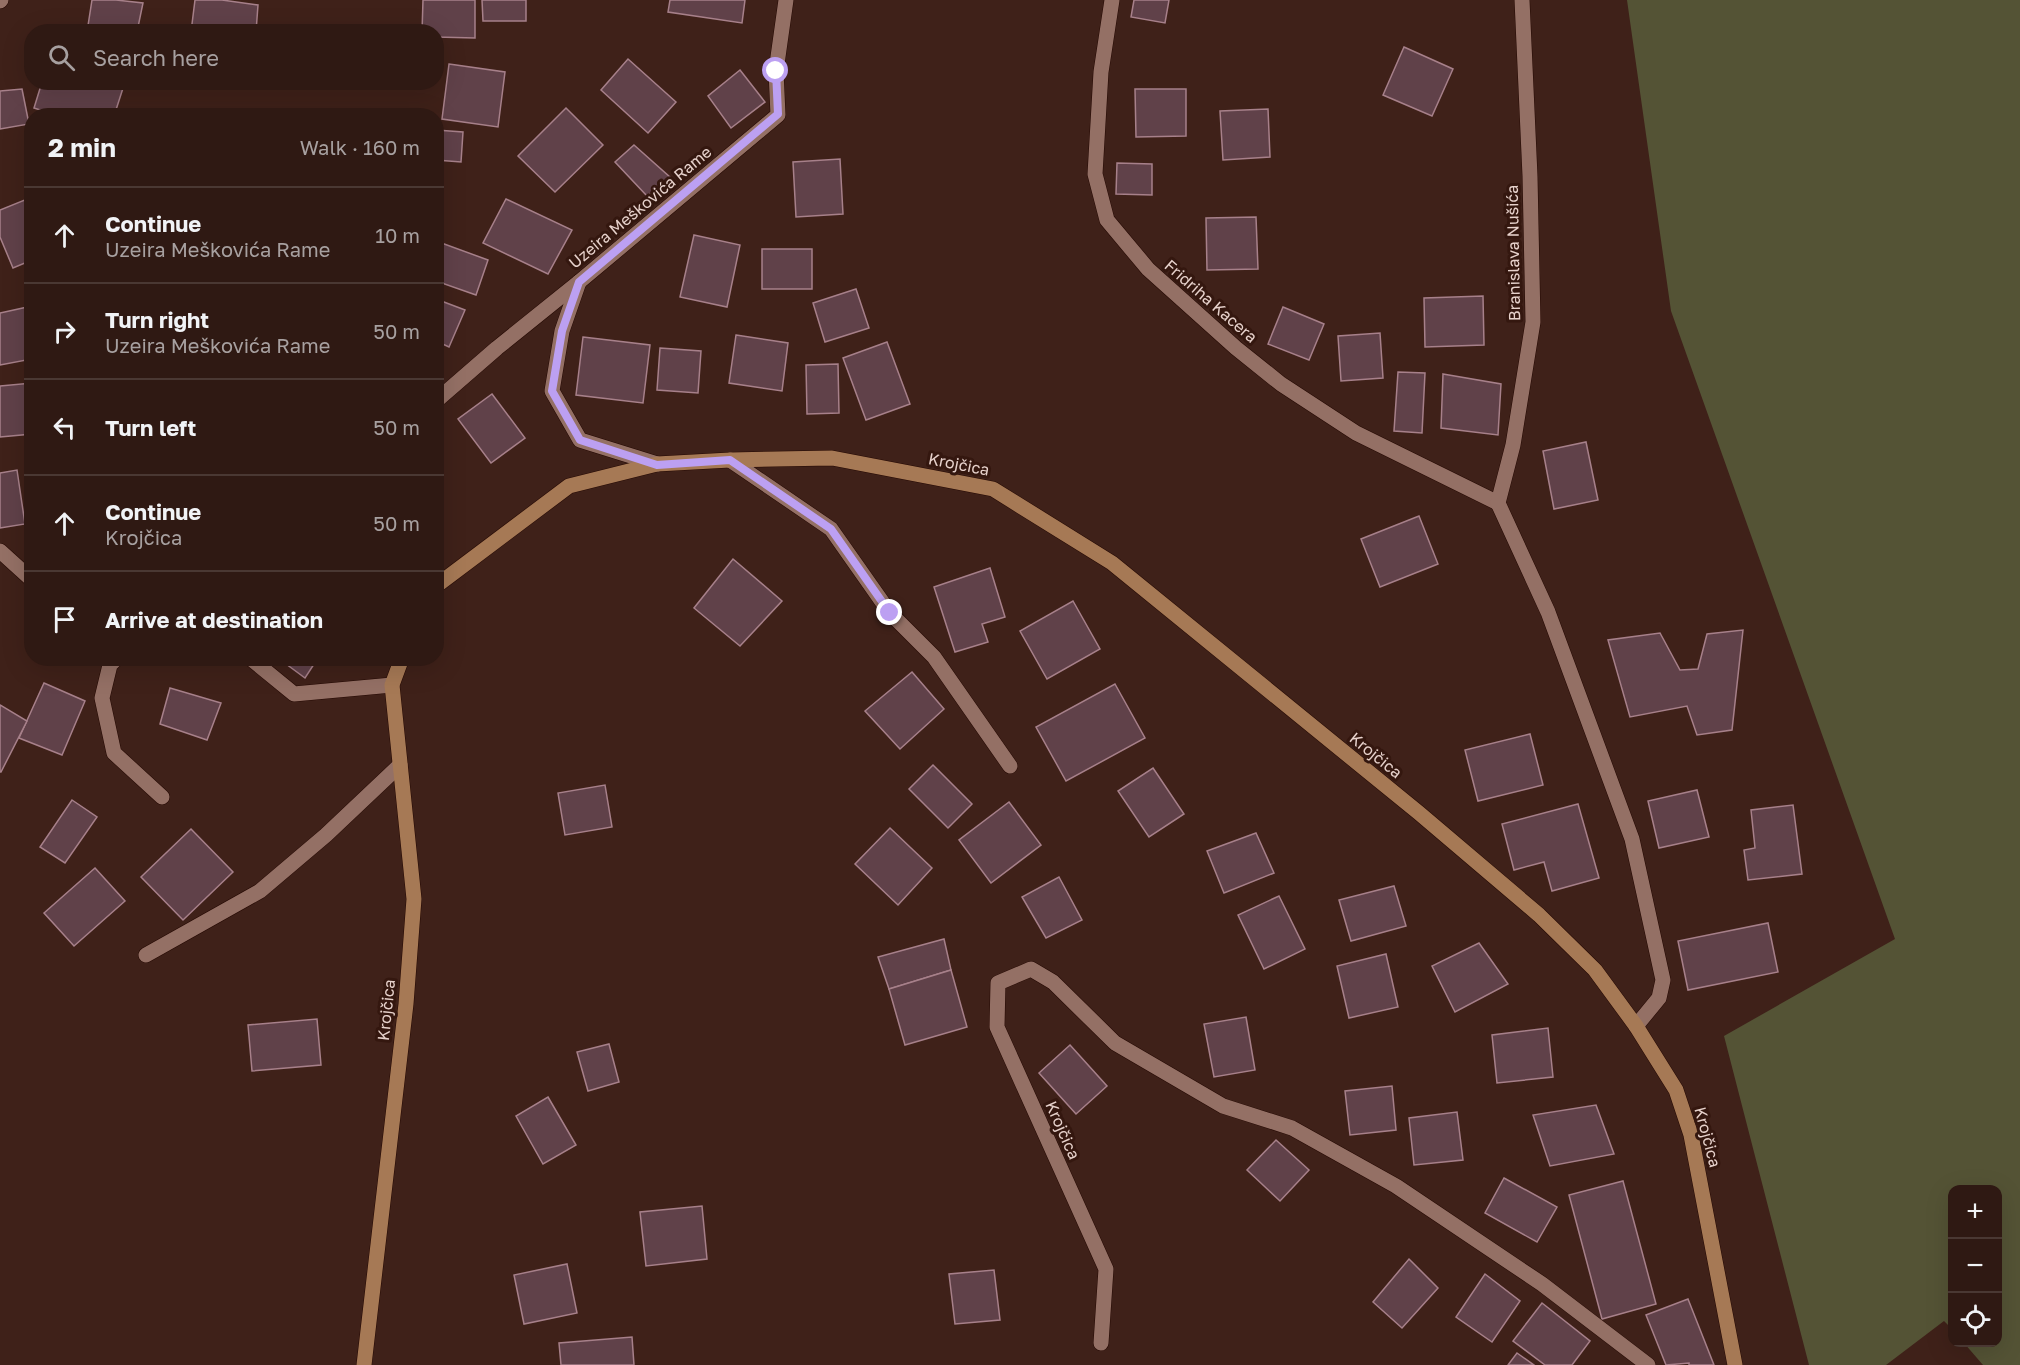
<!DOCTYPE html>
<meta charset="utf-8">
<style>
body{margin:0;font-family:"Golos Text",sans-serif;background:#37221c;color:#f1f3f6}
.controls{position:absolute;right:18px;bottom:18px;display:grid;overflow:hidden;border-radius:12px;box-shadow:0 6px 24px #0002}
.controls button{width:54px;height:54px;display:grid;place-items:center;padding:0;border:0;border-bottom:2px solid #4a3833;background:#2f1913;color:#f1f3f6;font:30px sans-serif}
.stop{position:absolute;width:18px;height:18px;margin:-14px;border:4px solid #bca0f2;border-radius:50%;background:#fff}
.stop.end{background:#bca0f2;border-color:#fff;box-shadow:0 2px 6px #0008}
.list{margin:0;padding:0;list-style:none}
h2{display:flex;justify-content:space-between;align-items:center;height:78px;margin:0;padding:0 24px;font-size:26px}
h2 small{font-size:20px;font-weight:400;color:#a7a0a0}
.list li{display:grid;grid-template-columns:39px 1fr auto;gap:18px;align-items:center;box-sizing:border-box;height:96px;padding:0 24px;border-top:2px solid #4a3833}
.list b{display:block;font-size:22px;white-space:nowrap}
.list p{margin:0;font-size:20px;white-space:nowrap;color:#a7a0a0}
.list em{font-size:20px;font-style:normal;color:#a7a0a0}
.icon{flex:none;width:33px;height:33px;fill:none;stroke:currentColor;stroke-width:2;stroke-linecap:round;stroke-linejoin:round}
.map{position:relative;flex:none;width:2020px;height:1365px;overflow:hidden}
.search{position:absolute;background:#2f1913;box-shadow:0 6px 24px #0002;left:24px;top:24px;width:420px;height:66px;display:flex;align-items:center;gap:15px;box-sizing:border-box;padding:0 21px;border-radius:24px;color:#a7a0a0;font-size:22px}
.panel{position:absolute;background:#2f1913;box-shadow:0 6px 24px #0002;left:24px;top:108px;width:420px;height:558px;border-radius:24px}
.map>svg:first-child{display:block}
.forest{fill:#545335}
.building{fill:#604149;stroke:#a7808a;stroke-width:1.5}
.lines{fill:none;stroke-linecap:round;stroke-linejoin:round}
.service-casing{stroke:#250903;stroke-width:16}
.minor-casing{stroke:#250903;stroke-width:16}
.secondary-casing{stroke:#250903;stroke-width:16}
.service{stroke:#947065;stroke-width:15}
.minor{stroke:#947065;stroke-width:15}
.secondary{stroke:#a67955;stroke-width:15}
.route{stroke:#bca0f2;stroke-width:8}
.labels{text-anchor:middle;dominant-baseline:central;stroke-width:6;stroke-linejoin:round;paint-order:stroke}
.street-label{font-size:16px;fill:#e7d2cc;stroke:#34170f}
</style>
<div class="map">
<svg width="2020" height="1365" viewBox="0 0 2020 1365">
<rect width="100%" height="100%" fill="#3f2119"/>
<path class="forest" d="M1627 0H2020V1365H1983L1964 1343 1998 1342V1190H1952V1329L1944 1321 1886 1365H1809L1724 1036 1895 939 1671 311Z"/>
<g class="building">
<path d="M92 0H116L143 3 137 32H87Z"/>
<path d="M195 0H222L258 5 256 32H191Z"/>
<path d="M423 0H475V38L436 37V32H422Z"/>
<path d="M482 0H526V21H483Z"/>
<path d="M670 0H745L742 23 668 12Z"/>
<path d="M1134 0H1169L1165 23 1131 17Z"/>
<path d="M1404 47 1453 69 1432 116 1383 95Z"/>
<path d="M628 59 676 102 648 133 601 90Z"/>
<path d="M449 64 505 72 498 127 442 119Z"/>
<path d="M740 70 765 102 731 128 708 96Z"/>
<path d="M42 82H125L114 116H59L34 108Z"/>
<path d="M22 89 29 124 0 129V91Z"/>
<path d="M1135 89H1186V136L1136 137Z"/>
<path d="M566 108 603 145 555 192 518 156Z"/>
<path d="M1268 109 1270 157 1223 160 1220 111Z"/>
<path d="M436 130 463 132 461 162 436 160Z"/>
<path d="M634 145 671 178 647 196 615 162Z"/>
<path d="M840 159 843 214 796 217 793 162Z"/>
<path d="M1117 163 1152 164V195L1116 194Z"/>
<path d="M32 197V260L13 268 0 237V210Z"/>
<path d="M506 199 572 230 548 274 483 243Z"/>
<path d="M1256 217 1258 269 1207 270 1206 218Z"/>
<path d="M694 235 740 245 727 307 680 297Z"/>
<path d="M436 241 488 260 476 295 436 281Z"/>
<rect x="762" y="249" width="50" height="40"/>
<path d="M856 289 869 328 825 342 813 303Z"/>
<path d="M1483 296 1484 345 1425 347 1424 298Z"/>
<path d="M436 299 465 310 449 347 436 341Z"/>
<path d="M32 306V359L0 365V313Z"/>
<path d="M1283 307 1324 324 1309 360 1268 344Z"/>
<path d="M1380 333 1383 378 1341 381 1338 336Z"/>
<path d="M736 335 788 343 782 391 729 383Z"/>
<path d="M583 337 650 345 643 403 576 395Z"/>
<path d="M887 342 910 404 866 420 843 358Z"/>
<path d="M660 348 701 351 698 393 657 390Z"/>
<path d="M838 364 839 413 807 414 806 365Z"/>
<path d="M1398 372 1425 373 1422 433 1394 431Z"/>
<path d="M1443 374 1501 384 1498 435 1441 428Z"/>
<path d="M32 383V434L0 437V386Z"/>
<path d="M492 394 525 438 491 463 458 419Z"/>
<path d="M1586 442 1598 500 1554 509 1543 451Z"/>
<path d="M17 470 25 524 0 528V473Z"/>
<path d="M1419 516 1438 564 1380 587 1361 539Z"/>
<path d="M733 559 782 601 740 646 694 608Z"/>
<path d="M990 568 1005 617 982 624 988 642 955 652 934 587Z"/>
<path d="M1073 601 1100 649 1047 679 1020 631Z"/>
<path d="M1743 630 1732 730 1697 735 1687 706 1630 717 1608 640 1660 633 1680 670 1698 669 1707 634Z"/>
<path d="M278 658H318L305 678Z"/>
<path d="M912 672 944 709 900 749 865 711Z"/>
<path d="M44 683 85 701 62 755 19 738Z"/>
<path d="M1115 684 1145 738 1066 781 1036 727Z"/>
<path d="M170 688 221 703 207 740 160 724Z"/>
<path d="M0 705 27 721 1 772H0Z"/>
<path d="M1530 734 1543 785 1478 801 1465 750Z"/>
<path d="M933 765 972 804 948 828 909 789Z"/>
<path d="M1153 768 1184 814 1149 837 1118 791Z"/>
<path d="M605 785 612 827 565 835 558 793Z"/>
<path d="M1697 790 1709 837 1659 848 1648 801Z"/>
<path d="M72 800 97 817 65 863 40 847Z"/>
<path d="M1009 802 1041 845 991 883 959 840Z"/>
<path d="M1578 804 1599 878 1552 891 1544 862 1514 870 1502 824Z"/>
<path d="M1793 805 1802 874 1748 880 1744 850 1755 848 1751 810Z"/>
<path d="M890 828 932 868 898 905 855 864Z"/>
<path d="M191 829 233 872 183 920 141 877Z"/>
<path d="M1256 833 1274 873 1224 893 1207 851Z"/>
<path d="M95 868 125 901 74 946 44 913Z"/>
<path d="M1059 877 1082 920 1046 938 1022 897Z"/>
<path d="M1394 886 1406 926 1351 941 1339 900Z"/>
<path d="M1279 896 1305 949 1264 969 1238 915Z"/>
<path d="M1768 923 1778 972 1688 990 1678 941Z"/>
<path d="M944 939 951 970 889 989 878 957Z"/>
<path d="M1479 943 1508 984 1455 1012 1432 966Z"/>
<path d="M1386 954 1398 1007 1349 1018 1337 966Z"/>
<path d="M951 970 967 1027 905 1045 889 989Z"/>
<path d="M1246 1017 1255 1070 1214 1077 1204 1024Z"/>
<path d="M317 1019 321 1065 252 1071 248 1025Z"/>
<path d="M1548 1028 1553 1077 1497 1083 1492 1035Z"/>
<path d="M609 1044 619 1082 588 1091 577 1052Z"/>
<path d="M1070 1045 1107 1086 1076 1114 1039 1073Z"/>
<path d="M1392 1086 1396 1130 1350 1135 1345 1091Z"/>
<path d="M548 1097 576 1145 543 1164 516 1116Z"/>
<path d="M1596 1105 1614 1154 1550 1166 1533 1115Z"/>
<path d="M1457 1112 1463 1160 1414 1165 1409 1118Z"/>
<path d="M1276 1140 1309 1170 1280 1201 1247 1170Z"/>
<path d="M1504 1178 1557 1207 1537 1242 1485 1213Z"/>
<path d="M1623 1181 1656 1304 1602 1319 1569 1195Z"/>
<path d="M702 1206 707 1259 646 1266 640 1212Z"/>
<path d="M1409 1259 1438 1288 1402 1328 1373 1302Z"/>
<path d="M567 1264 577 1313 524 1324 514 1275Z"/>
<path d="M994 1270 1000 1320 955 1324 949 1274Z"/>
<path d="M1485 1274 1520 1301 1492 1342 1456 1317Z"/>
<path d="M1688 1299 1714 1365H1689V1363L1666 1365 1646 1315Z"/>
<path d="M1542 1303 1590 1341 1572 1365H1545L1513 1341Z"/>
<path d="M632 1337 634 1365H561L559 1343Z"/>
<path d="M1517 1353 1534 1365H1508Z"/>
</g>
<g class="lines">
<g class="service-casing">
<path id="service" d="M146 955 260 891 326 835 400 765"/>
</g>
<g class="minor-casing">
<g id="minor">
<path d="M1112 0 1101 72 1095 174 1107 220 1148 269 1236 348 1281 384 1356 433 1498 503"/>
<path d="M0 1 1 0"/>
<path d="M579 282 562 331 552 391 580 440 657 464"/>
<path d="M436 401 497 348 579 282 778 115 776 71 786 0"/>
<path d="M730 460 831 529 890 613 934 657 1010 766"/>
<path d="M1498 503 1548 612 1632 839 1663 980 1659 998 1636 1026"/>
<path d="M1498 503 1513 445 1533 322 1530 176 1522 0"/>
<path d="M0 551 32 580"/>
<path d="M117 658 110 665 102 698 114 753 162 797"/>
<path d="M250 658 294 694 392 685"/>
<path d="M1101 1343 1106 1269 997 1027 998 983 1031 969 1053 982 1115 1043 1223 1106 1292 1128 1396 1186 1542 1284 1648 1365"/>
</g>
</g>
<g class="secondary-casing">
<g id="secondary">
<path d="M436 586 569 486 657 464 730 460 832 458 993 489 1112 563 1419 813 1539 915 1595 970 1636 1026 1676 1090 1691 1135 1735 1365"/>
<path d="M364 1365 406 1004 414 899 392 685 402 658"/>
</g>
</g>
<use href="#service" class="service"/>
<use href="#minor" class="minor"/>
<use href="#secondary" class="secondary"/>
</g>
<g class="lines">
<path class="route" d="M776 71 778 114 579 282 562 331 552 391 580 440 657 465 730 460 831 529 890 613"/>
</g>
<g class="labels">
<g class="street-label">
<text transform="translate(640 207) rotate(-40)">Uzeira Meškovića Rame</text>
<text transform="translate(1513 253) rotate(-91)">Branislava Nušića</text>
<text transform="translate(1211 301) rotate(41)">Fridriha Kacera</text>
<text transform="translate(959 464) rotate(11)">Krojčica</text>
<text transform="translate(1376 755) rotate(39)">Krojčica</text>
<text transform="translate(386 1010) rotate(-84)">Krojčica</text>
<text transform="translate(1063 1130) rotate(66)">Krojčica</text>
<text transform="translate(1708 1137) rotate(75)">Krojčica</text>
</g>
</g>
</svg>
<div class="controls">
<button>+</button>
<button>−</button>
<button><svg class="icon" aria-label="locate" viewBox="0 0 24 24"><circle cx="12" cy="12" r="6"/><path d="M12 2v4M12 18v4M2 12h4M18 12h4"/></svg></button>
</div>
<div class="stop" style="left:776px;top:71px"></div>
<div class="stop end" style="left:890px;top:613px"></div>
<div class="search"><svg class="icon" aria-label="search" viewBox="0 0 24 24"><circle cx="10" cy="10" r="6"/><path d="M15 15l6 6"/></svg>Search here</div>
<section class="panel">
<h2>2 min<small>Walk · 160 m</small></h2>
<ul class="list">
<li><svg class="icon" aria-label="ahead" viewBox="0 0 24 24"><path d="M12 20V5M6 11l6-6 6 6"/></svg><div><b>Continue</b><p>Uzeira Meškovića Rame</p></div><em>10 m</em></li>
<li><svg class="icon" aria-label="right" viewBox="0 0 24 24"><path d="M7 20v-9h11M14 6l5 5-5 5"/></svg><div><b>Turn right</b><p>Uzeira Meškovića Rame</p></div><em>50 m</em></li>
<li><svg class="icon" aria-label="left" viewBox="0 0 24 24"><path d="M17 20v-9H6M10 6l-5 5 5 5"/></svg><div><b>Turn left</b></div><em>50 m</em></li>
<li><svg class="icon" aria-label="ahead" viewBox="0 0 24 24"><path d="M12 20V5M6 11l6-6 6 6"/></svg><div><b>Continue</b><p>Krojčica</p></div><em>50 m</em></li>
<li><svg class="icon" aria-label="arrive" viewBox="0 0 24 24"><path d="M6 21V4h12l-3 4 3 4H6"/></svg><div><b>Arrive at destination</b></div></li>
</ul>
</section>
</div>
